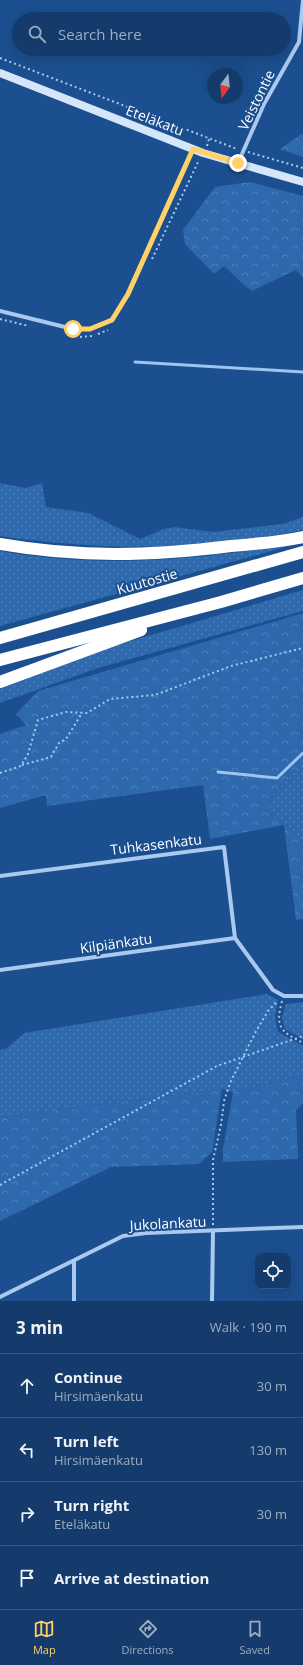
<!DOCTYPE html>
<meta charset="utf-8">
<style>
body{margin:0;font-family:"Open Sans",sans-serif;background:#214673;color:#f1f3f6}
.controls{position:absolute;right:12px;bottom:12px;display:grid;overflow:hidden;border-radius:8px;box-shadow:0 4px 16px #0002}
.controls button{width:36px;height:36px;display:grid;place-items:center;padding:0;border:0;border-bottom:1px solid #33557e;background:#143b6b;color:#f1f3f6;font:20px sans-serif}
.compass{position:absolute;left:207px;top:68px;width:36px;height:36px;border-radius:50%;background:#143b6b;box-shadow:0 4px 16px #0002;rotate:195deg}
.stop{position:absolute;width:12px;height:12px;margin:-9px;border:3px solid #ffd166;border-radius:50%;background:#fff}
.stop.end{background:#ffd166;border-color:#fff;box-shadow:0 1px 4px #0008}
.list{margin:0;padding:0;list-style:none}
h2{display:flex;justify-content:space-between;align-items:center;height:52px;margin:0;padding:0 16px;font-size:17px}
h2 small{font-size:13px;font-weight:400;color:#9dadc1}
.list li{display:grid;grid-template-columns:26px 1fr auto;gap:12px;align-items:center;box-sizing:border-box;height:64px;padding:0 16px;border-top:1px solid #33557e}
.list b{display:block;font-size:15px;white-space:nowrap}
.list p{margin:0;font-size:13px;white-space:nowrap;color:#9dadc1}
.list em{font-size:13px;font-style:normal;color:#9dadc1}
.icon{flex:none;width:22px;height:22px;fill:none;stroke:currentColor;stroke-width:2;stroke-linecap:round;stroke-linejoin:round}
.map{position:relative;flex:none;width:303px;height:1301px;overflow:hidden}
.search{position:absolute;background:#143b6b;box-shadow:0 4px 16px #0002;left:12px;right:12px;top:12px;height:44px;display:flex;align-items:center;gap:10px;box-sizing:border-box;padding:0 14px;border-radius:22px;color:#9dadc1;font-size:15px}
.sheet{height:308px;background:#143b6b}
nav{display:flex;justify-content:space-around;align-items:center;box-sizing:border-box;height:56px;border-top:1px solid #33557e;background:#143b6b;font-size:11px;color:#9dadc1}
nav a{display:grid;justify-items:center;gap:2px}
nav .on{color:#ffd166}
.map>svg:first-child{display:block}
.grass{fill:url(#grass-dots)}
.forest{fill:url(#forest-crowns)}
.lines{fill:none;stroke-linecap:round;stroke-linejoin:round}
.stream{stroke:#9cc4f0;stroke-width:3}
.path{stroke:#a9c9ee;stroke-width:2;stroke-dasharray:2 3;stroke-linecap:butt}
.street{stroke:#a9c9ee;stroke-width:4}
.secondary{stroke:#d6e6fa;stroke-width:8}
.highway{stroke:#fff;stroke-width:12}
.route{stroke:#ffd166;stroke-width:5}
.labels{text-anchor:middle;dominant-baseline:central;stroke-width:4;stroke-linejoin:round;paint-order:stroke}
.street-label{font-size:14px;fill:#fff;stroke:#1b4f8f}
</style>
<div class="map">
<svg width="303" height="1301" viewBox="0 0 303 1301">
<defs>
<pattern id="grass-dots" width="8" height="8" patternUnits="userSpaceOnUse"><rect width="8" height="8" fill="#2e69ad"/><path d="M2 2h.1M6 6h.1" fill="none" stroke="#4d80b9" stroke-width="1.8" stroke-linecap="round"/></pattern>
<pattern id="forest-crowns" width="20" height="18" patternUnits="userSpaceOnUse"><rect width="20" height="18" fill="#2e69ad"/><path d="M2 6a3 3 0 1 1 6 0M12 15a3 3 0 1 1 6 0" fill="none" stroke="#4d80b9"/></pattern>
</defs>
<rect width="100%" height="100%" fill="#1b4f8f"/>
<g class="grass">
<path d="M0 483 26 488 42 483 46 507 88 513 140 539 164 529 174 527 213 532 283 524 303 517V530C203 551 100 551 0 536Z"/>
<path d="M300 543 0 626V551C103 569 197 560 300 543Z"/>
<path d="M303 590V611L98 668 0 703V689L107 648Z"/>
<path d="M303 764V841L275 815 268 804 271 797Z"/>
<path d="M267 994 278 1000 275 1017 278 1032 303 1046V1075L233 1092 222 1089 0 1117V1050L6 1049 24 1033Z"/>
<path d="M303 1002V1039L285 1029 282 1017 286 1004Z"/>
</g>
<g class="forest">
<path d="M303 133V157L280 149Z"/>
<path d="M250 182 303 196V277L296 270 252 291 244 285 224 266 214 274 185 244 183 230 215 187Z"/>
<path d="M303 613V764L271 797 268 804 275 815 303 841V919L296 920 284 825 210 839 203 785 47 806 46 795 0 808V734L26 725 16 714 38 691Z"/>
<path d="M303 1075V1103L296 1110 298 1159 223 1162V1149L233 1092Z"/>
<path d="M222 1089 212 1152 199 1164 111 1167 0 1221V1117Z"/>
</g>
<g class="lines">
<g class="stream">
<path d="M135 362 303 372"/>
<path d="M218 772 277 778 303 753"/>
</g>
<g class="path">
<path d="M0 58 237 149"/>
<path d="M207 146 209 139"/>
<path d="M248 152 303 168"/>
<path d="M152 259 199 160"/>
<path d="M0 319 29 326"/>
<path d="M98 334 108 330"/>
<path d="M80 337 92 336"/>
<path d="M22 765 51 757 59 743 66 739 82 713"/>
<path d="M0 773 21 766 28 754 38 720 66 712 87 713 110 699 155 695 231 666 303 648"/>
<path d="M282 1001C275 1027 280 1031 303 1043"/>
<path d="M0 1185 217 1066 303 1036"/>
<path d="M213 1225V1160L221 1125 224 1101 230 1083 255 1033 268 1011 278 1001"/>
</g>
<g class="street">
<path d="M238 163 264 104 299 42 303 0"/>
<path d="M0 311 73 329H90L112 320 128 294 193 149"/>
<path d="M0 876 224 847 235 938 273 990 284 996H303"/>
<path d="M0 970 235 938"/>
<path d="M0 1297 123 1236 146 1233 303 1227"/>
<path d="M74 1301V1262"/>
<path d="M212 1301 213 1231"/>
</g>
<path class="secondary" d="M0 73 203 153 303 182"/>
<g class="highway">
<path d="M0 544C79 558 151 556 231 546 255 544 279 542 303 537"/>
<path d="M0 638 303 552"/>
<path d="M0 660 221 602 303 578"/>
<path d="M0 682 141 630"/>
</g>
</g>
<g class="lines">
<path class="route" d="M73 329H90L112 320 128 294 193 149 238 163"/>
</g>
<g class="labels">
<g class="street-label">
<text transform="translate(256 100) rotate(-64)">Veistontie</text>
<text transform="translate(155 120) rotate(21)">Eteläkatu</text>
<text transform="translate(147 581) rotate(-16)">Kuutostie</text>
<text transform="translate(156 844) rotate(-7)">Tuhkasenkatu</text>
<text transform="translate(116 943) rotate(-8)">Kilpiänkatu</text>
<text transform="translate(168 1223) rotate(-3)">Jukolankatu</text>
</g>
</g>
</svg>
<div class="controls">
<button><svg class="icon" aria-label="locate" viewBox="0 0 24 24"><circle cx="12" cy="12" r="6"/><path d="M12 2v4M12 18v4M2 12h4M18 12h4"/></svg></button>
</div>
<svg class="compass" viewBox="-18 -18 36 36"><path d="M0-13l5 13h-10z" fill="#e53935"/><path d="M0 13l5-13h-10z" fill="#9dadc1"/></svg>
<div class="stop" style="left:73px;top:329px"></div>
<div class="stop end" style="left:238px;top:163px"></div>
<div class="search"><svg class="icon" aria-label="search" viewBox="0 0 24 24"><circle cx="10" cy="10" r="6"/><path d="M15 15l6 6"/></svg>Search here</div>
</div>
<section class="sheet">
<h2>3 min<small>Walk · 190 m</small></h2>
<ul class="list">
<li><svg class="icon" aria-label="ahead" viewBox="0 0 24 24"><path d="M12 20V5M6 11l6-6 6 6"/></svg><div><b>Continue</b><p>Hirsimäenkatu</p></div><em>30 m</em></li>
<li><svg class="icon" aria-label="left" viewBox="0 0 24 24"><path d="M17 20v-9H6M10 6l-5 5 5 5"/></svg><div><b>Turn left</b><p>Hirsimäenkatu</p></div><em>130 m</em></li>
<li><svg class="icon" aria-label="right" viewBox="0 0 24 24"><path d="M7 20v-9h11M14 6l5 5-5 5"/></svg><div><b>Turn right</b><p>Eteläkatu</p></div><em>30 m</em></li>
<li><svg class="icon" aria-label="arrive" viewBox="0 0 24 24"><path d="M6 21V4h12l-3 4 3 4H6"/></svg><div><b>Arrive at destination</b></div></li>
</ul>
</section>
<nav>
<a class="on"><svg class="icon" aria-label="map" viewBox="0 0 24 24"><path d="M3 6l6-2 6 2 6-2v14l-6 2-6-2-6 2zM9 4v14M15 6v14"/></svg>Map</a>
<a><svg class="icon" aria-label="directions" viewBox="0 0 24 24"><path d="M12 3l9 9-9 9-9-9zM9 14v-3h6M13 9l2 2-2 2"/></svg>Directions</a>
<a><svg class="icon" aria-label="saved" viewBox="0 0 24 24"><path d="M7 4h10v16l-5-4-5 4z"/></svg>Saved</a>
</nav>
